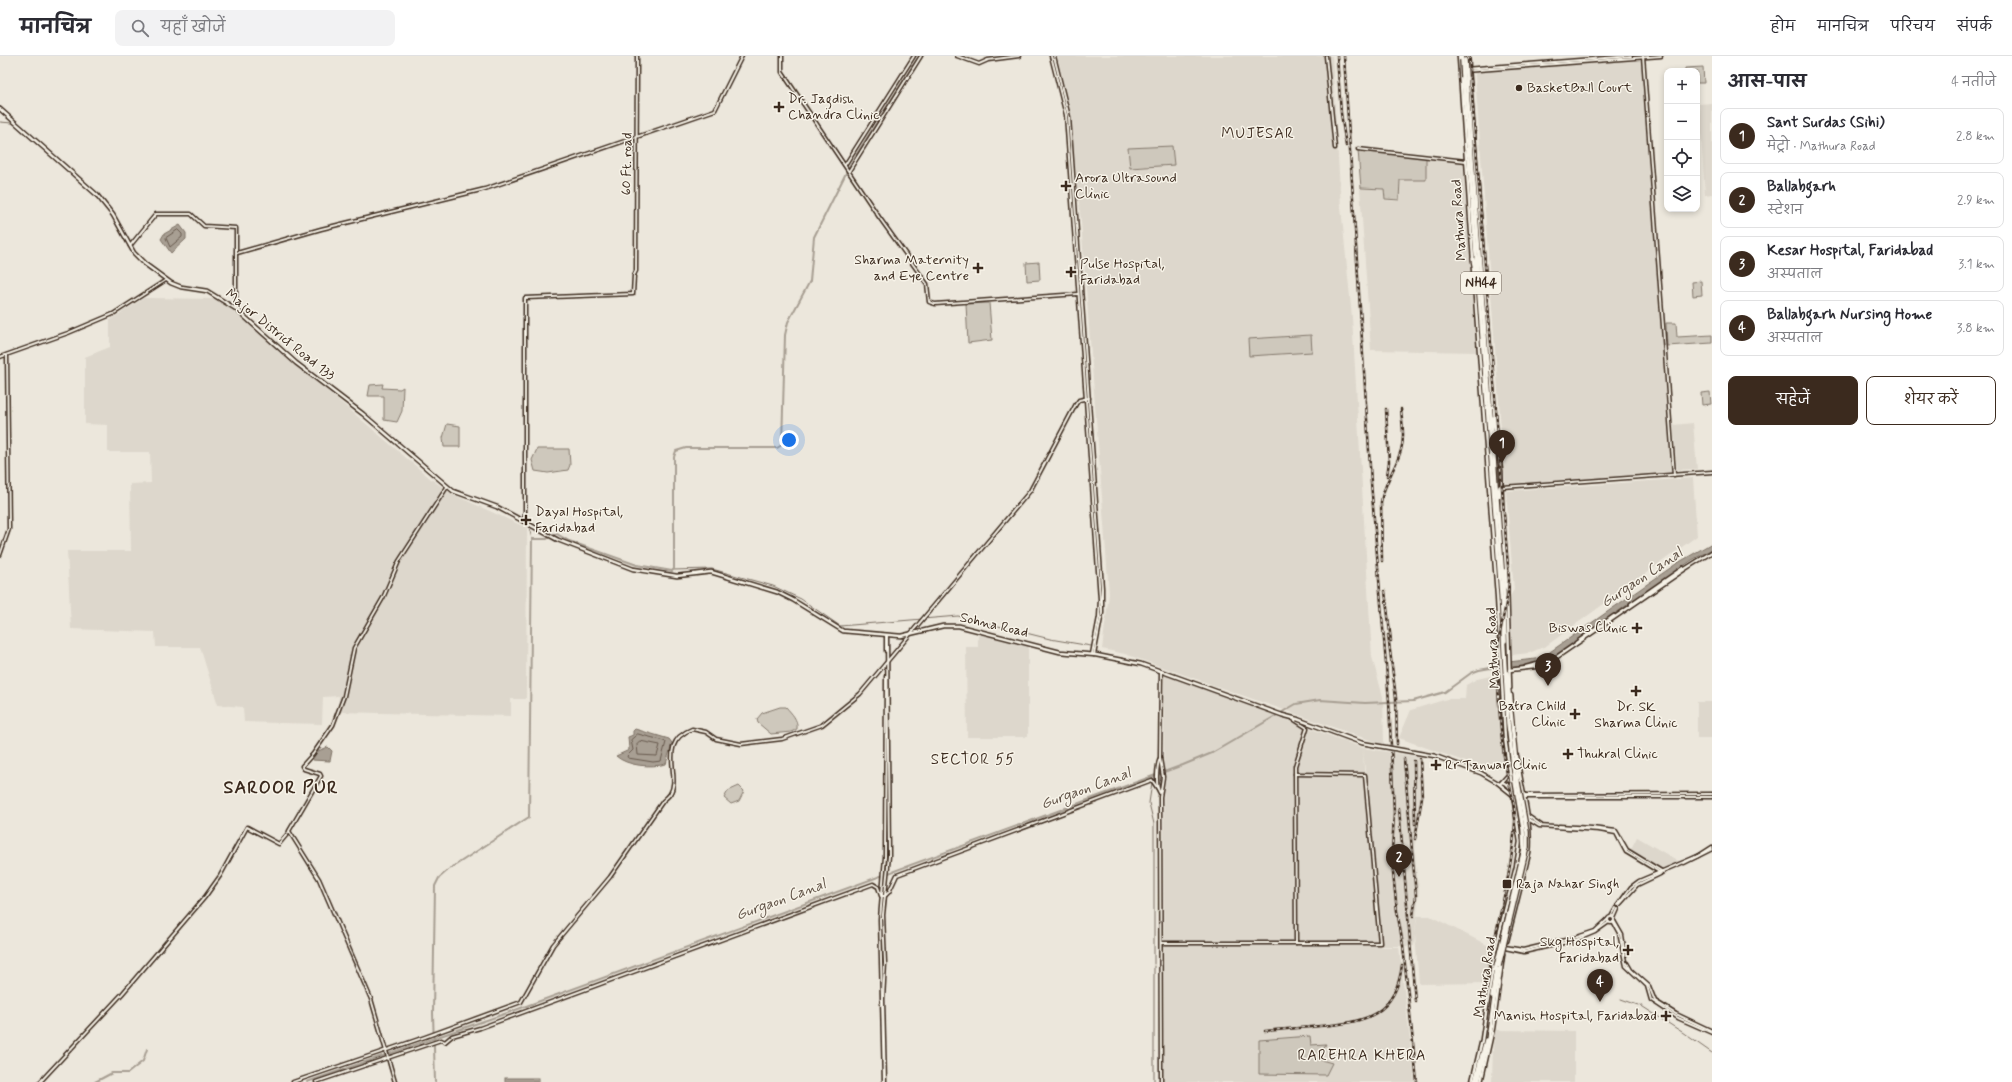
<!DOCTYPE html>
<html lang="hi">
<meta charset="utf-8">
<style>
body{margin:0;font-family:Mynerve,"Playpen Sans Deva",sans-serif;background:#f2f2f3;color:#2b2b33}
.controls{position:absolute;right:12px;top:12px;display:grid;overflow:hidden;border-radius:8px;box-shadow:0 2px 6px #0003}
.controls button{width:36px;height:36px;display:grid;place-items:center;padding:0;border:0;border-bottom:1px solid #e1e1e2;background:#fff;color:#2b2b33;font:20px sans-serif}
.you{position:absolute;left:789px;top:384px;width:14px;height:14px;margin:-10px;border:3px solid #fff;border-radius:50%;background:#1a73e8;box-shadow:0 0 0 6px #1a73e833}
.badge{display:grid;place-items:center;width:26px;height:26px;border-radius:50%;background:#3b2a1e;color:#fff;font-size:13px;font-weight:700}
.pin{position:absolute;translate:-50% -33px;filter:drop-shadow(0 1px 2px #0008)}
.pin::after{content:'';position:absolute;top:21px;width:14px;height:12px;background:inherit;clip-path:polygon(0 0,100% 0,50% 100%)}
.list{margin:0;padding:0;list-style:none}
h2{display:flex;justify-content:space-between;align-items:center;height:52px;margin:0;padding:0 16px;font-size:17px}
h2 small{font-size:13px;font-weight:400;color:#7c7c81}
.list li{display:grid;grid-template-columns:26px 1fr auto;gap:12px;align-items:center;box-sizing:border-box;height:56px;margin:0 8px 8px;padding:0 8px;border:1px solid #e1e1e2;border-radius:8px}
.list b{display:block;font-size:15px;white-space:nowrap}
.list p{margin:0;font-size:13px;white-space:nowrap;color:#7c7c81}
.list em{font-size:13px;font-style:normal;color:#7c7c81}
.actions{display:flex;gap:8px;padding:12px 16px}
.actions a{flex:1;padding:9px 0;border:1px solid #3b2a1e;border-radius:8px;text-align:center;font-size:14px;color:#3b2a1e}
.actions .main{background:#3b2a1e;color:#fff}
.icon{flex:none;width:22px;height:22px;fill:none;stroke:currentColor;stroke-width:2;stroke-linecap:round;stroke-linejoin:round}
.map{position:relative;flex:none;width:1712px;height:1026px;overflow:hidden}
header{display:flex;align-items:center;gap:24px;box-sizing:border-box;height:56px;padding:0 20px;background:#fff;border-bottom:1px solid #e1e1e2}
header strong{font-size:19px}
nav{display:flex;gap:22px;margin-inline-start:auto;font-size:14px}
.search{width:280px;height:36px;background:#f2f2f3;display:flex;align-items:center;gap:10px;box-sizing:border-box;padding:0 14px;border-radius:8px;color:#7c7c81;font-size:15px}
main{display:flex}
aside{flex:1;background:#fff}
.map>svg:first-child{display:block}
.built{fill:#ddd7cc}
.green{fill:#cec8bc;stroke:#84796d}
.water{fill:#a89f93;stroke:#7c7064}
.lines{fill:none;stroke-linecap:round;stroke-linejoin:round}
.shore{stroke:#67594d;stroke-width:1}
.stream{stroke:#7c7064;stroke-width:1}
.canal{stroke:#a89f93;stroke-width:2}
.tertiary-casing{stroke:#3b2a1e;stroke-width:5}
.secondary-casing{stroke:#3b2a1e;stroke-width:5.5}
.trunk-casing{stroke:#3b2a1e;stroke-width:6}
.tertiary{stroke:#f7f3e8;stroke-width:2}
.secondary{stroke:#f7f3e8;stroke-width:2.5}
.trunk{stroke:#f7f3e8;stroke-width:3.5}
.rail-casing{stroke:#3b2a1e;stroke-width:2.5}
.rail{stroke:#f7f3e8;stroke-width:1;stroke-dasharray:3;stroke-linecap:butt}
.secondary-bridge-casing{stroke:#3b2a1e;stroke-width:5.5;stroke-linecap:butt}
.trunk-bridge-casing{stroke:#3b2a1e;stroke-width:6;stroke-linecap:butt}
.secondary-bridge{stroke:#f7f3e8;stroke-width:2.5}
.trunk-bridge{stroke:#f7f3e8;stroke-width:3.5}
.poi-dot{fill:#3b2a1e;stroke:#f7f3e8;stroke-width:1.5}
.labels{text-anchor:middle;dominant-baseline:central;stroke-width:3;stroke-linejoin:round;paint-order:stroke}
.shield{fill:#f7f3e8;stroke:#73665b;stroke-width:1}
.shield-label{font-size:13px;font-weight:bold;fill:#3b2a1e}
.poi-label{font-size:14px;fill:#3b2a1e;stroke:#f7f3e8;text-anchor:start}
.street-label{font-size:14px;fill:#3b2a1e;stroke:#f7f3e8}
.neighbourhood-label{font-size:15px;letter-spacing:1px;fill:#3b2a1e;stroke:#f7f3e8}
.water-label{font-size:15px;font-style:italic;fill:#615347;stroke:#f7f3e8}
.district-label{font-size:18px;font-weight:bold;letter-spacing:1px;fill:#3b2a1e;stroke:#f7f3e8}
</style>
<header>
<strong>मानचित्र</strong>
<div class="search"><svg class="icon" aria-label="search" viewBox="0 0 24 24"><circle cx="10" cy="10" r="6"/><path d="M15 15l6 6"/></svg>यहाँ खोजें</div>
<nav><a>होम</a><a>मानचित्र</a><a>परिचय</a><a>संपर्क</a></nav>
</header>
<main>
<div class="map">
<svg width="1712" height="1026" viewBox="0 0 1712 1026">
<rect width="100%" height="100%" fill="#ece7dc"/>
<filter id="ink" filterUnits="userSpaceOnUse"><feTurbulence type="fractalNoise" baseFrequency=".025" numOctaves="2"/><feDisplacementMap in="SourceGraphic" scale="8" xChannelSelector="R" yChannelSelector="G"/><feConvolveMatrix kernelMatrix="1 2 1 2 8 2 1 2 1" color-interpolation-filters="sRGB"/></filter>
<g filter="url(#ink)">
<g class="built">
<path d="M1057 0H1332L1341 151 1352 261 1372 601 1383 641 1384 689 1125 598 1102 593 1109 538 1101 427 1081 166 1068 49Z"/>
<path d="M1642 4 1671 416 1505 428 1475 18 1477 16Z"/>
<path d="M1712 47V138L1705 139 1699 48Z"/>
<path d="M1426 101 1463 105 1478 296 1371 294 1360 133H1384L1385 144 1399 145 1400 124Z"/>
<path d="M144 242 217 243 235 256 431 423 452 438 527 472 526 643H511V660L337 656 339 640 323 641 322 668 244 666 243 651 218 649 200 591H156L155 576 71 573 67 495H131L130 428 151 427 150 396H108V369L85 368V301L110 291V264Z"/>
<path d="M1693 367 1697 413 1677 414 1673 369Z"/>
<path d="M1693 422 1697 480 1546 590 1529 597 1512 599 1510 540 1514 534 1506 435Z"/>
<path d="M978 578 1028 590V681H967L966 591H978Z"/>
<path d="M1164 618 1363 692 1420 701 1423 740 1414 794 1419 834 1414 890H1381L1363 693 1365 730 1380 891H1399L1415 1026H1163Z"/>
<path d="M1500 618 1507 712H1483L1399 682 1411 654 1447 643H1465L1466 629 1477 623Z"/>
<rect x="1697" y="646" width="15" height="36"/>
<path d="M1637 781 1680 806 1672 811 1659 812 1630 795Z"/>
<path d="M1417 860H1430L1493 892 1488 927 1419 928 1415 879Z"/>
<path d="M1495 974 1574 975V1026H1492L1493 989Z"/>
</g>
<g class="green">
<path d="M1703 11 1704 27H1697V15H1685V12Z"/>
<path d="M1172 90 1174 109 1130 112 1128 92Z"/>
<path d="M1358 94 1426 101V124H1400L1399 144 1385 143 1384 133 1361 132Z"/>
<path d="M1039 206 1040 224 1027 225 1026 207Z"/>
<path d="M1701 225 1702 239 1693 240 1692 226Z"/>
<path d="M989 247 992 284 968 287 966 248Z"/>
<path d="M1666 267H1676L1677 281 1712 279V287L1667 290Z"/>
<path d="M1311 279 1312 296 1249 300 1248 283Z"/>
<path d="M383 328 382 332 400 333 403 331 402 355 397 366 384 364V340H368L370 329Z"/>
<path d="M1710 336 1711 348 1702 349 1701 337Z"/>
<path d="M447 368 460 370V391H444L443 382Z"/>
<path d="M537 393H569L570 409 568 414 548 417 535 415 532 404Z"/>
<path d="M780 651H786C792 658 798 663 797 673L791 676 771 678 758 667 757 663 762 657Z"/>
<path d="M739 730 744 735 739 745 731 748 724 742 728 735Z"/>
<path d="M1310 980 1311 989 1326 988 1318 1003 1332 1007 1326 1019 1259 1018V984Z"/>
</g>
<g class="water">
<path d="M180 169 186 177V183L171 197 161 183 164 178Z"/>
<path d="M1712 487V493L1692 504 1554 600 1535 608 1501 613 1500 607 1535 603 1547 598 1676 508Z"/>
<path d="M635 673 669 683 672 687 666 708C651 712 627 710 616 700L629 694 628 681 633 679V675Z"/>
<path d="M328 691 332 695 330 705 312 704 318 695Z"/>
<rect x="505" y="1022" width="34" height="4"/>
</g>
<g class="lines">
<g class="shore">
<path d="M178 174 182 178V181L170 191 166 182Z"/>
<path d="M638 678C648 681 657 682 666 686L661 705 653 706 628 702 627 700 633 694 631 684Z"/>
<path d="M640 685 660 689 657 700 638 699 637 688Z"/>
</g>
<g class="stream">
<path d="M0 66 12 67"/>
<path d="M529 461 531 466 529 471 532 483"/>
<path d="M673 514 712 513 773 530 801 543 840 570 958 560 1050 583 1091 590"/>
<path d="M1153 720 1149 747 1154 768V908"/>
<path d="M1154 910V1026"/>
<path d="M1621 943 1638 949"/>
<path d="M1640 949 1682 976 1712 997"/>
</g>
<g class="canal">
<path d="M95 1026 112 1017H128L143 1005 147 993"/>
<path d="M307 1026 510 956 1183 709 1212 697 1296 648 1320 644 1365 647 1413 645 1445 636 1471 617 1479 614 1502 610"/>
<path d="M435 1026 433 957 435 830 439 822 448 814 529 761 532 483H547L553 478H557L569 485 637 509 672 515 674 513V401L676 395 686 392H777L782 389 785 279 788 266 810 225 814 181 851 107 919 0"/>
</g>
<g class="tertiary-casing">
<g id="tertiary">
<path d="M782 0V16L879 161 927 228 929 246 935 248 1078 238"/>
<path d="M957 0 979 8 988 4 1019 0"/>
<path d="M1051 0 1066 59 1100 543 1099 561 1092 598"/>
<path d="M1054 0 1069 61 1102 532V557L1094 599"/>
<path d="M1326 0 1335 92"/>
<path d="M1643 0 1674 419"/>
<path d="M1465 13 1631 0"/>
<path d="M1465 15 1661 0"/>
<path d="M1358 93 1466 105"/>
<path d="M845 109 914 0"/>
<path d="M849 115 921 0"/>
<path d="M130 190 156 158H191L204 170 236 172V253"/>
<path d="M237 197 321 173 485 133 715 54 742 0"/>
<path d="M0 301 68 277 113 258 166 224"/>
<path d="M1502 431 1712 416"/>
<path d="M523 465 525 461V242L633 238 634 219 636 215 637 0"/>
<path d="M0 499 9 473 7 299"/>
<path d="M886 579V595"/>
<path d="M1161 615 1160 702 1163 721 1160 741 1161 1026"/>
<path d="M1293 663 1307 672 1295 710 1296 887"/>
<path d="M1160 737C1155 730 1157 709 1160 702"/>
<path d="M1524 739 1712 738"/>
<path d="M1523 741H1712"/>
<path d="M1528 760 1541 769"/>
<path d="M1528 763 1539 770 1599 774 1616 777 1626 796 1661 817"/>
<path d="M1559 770 1592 772 1616 775 1627 794 1663 816"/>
<path d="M1684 807 1712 793"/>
<path d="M1618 849 1631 831 1639 825 1698 800 1712 791"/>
<path d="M1619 849 1637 829 1660 818"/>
<circle cx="1611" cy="864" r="3"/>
<path d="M1611 861 1616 852"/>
<path d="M1614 862 1618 853"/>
<path d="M1614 865 1622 879 1625 899"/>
<path d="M1613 866 1619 877 1626 910 1647 930 1651 944 1678 962 1712 977"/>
<path d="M1161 887H1380L1365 719 1295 718"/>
<path d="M1505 891 1523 894 1574 882 1595 875 1608 863"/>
<path d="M1505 892 1524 896 1576 884 1595 876 1609 866"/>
<path d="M1627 907 1631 914 1649 930 1655 945 1676 958 1712 975"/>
<path d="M40 1026 122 938 205 841 220 820 247 771 279 788 289 776"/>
<path d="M293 1026 425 981 521 946 553 889 610 821 663 745C665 743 668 741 670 738 682 720 656 687 692 673L706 676 716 683 741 688 782 683 822 669 860 638 1030 435 1076 348 1079 344 1089 342"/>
<path d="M316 1026 441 984 445 986 452 980 480 972 873 828 878 831 881 840H885L889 836 897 819 1152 724 1158 733"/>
<path d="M395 1026 371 943 319 823 289 775 321 720 320 718 304 713 302 710 313 698 333 669 344 640 354 592 383 542 399 505 447 431"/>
<path d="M884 1026 880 863 885 801 886 620"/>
<path d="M885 1026 883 943 885 907 883 859 889 800 887 579"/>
</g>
</g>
<g class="secondary-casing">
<g id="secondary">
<path d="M1459 0 1473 203"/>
<path d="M1468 0 1495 366"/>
<path d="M0 53 97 139 113 159 134 197 145 208 171 227 181 231 207 235 236 253 296 307 363 358 453 435 497 451 558 484 633 513 677 520 711 516 777 536 793 544 843 575 901 580 943 570H959L1060 596 1096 599 1141 608 1282 659 1297 663"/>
<path d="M1496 375 1501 415 1502 454 1507 526"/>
<path d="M1507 531 1510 632"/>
<path d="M1631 548 1683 512"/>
<path d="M1576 587 1614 560"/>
<path d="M1526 611 1542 607"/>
<path d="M1509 614 1535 611 1554 603 1685 513 1712 496"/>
<path d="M1511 639 1512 650"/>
<path d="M1502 726 1508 729 1511 733"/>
<path d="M1498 727 1513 739 1519 740"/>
<path d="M1501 727 1509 718"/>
<path d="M1507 885 1529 797C1532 764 1521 733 1517 700"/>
<path d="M1472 1026 1482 984 1495 895 1516 811 1520 786 1505 682 1497 538 1473 212"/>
<path d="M1481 1026 1493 972 1503 898"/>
</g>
</g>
<g class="trunk-casing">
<g id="trunk">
<path d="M1461 0 1462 4"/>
<path d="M1463 21 1501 538 1508 667 1515 726"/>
<path d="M1466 21 1504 538 1505 585"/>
<path d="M1473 203 1475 214"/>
<path d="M1493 362 1496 376"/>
<path d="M1499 440 1500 431"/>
<path d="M1504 515 1507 532"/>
<path d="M1507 617 1518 726"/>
<path d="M1492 941 1496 911"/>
<path d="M1475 1026 1486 984"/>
<path d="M1478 1026 1488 984 1499 910"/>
</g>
</g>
<use href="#tertiary" class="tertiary"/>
<use href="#secondary" class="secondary"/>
<use href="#trunk" class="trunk"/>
<g class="rail-casing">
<g id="rail">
<path d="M1337 0 1341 57 1346 90"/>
<path d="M1344 0 1371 426 1389 645 1394 757 1392 797 1393 817 1397 855 1403 889 1417 1026"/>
<path d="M1469 0 1509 524C1508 551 1497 577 1497 604 1498 638 1500 674 1505 707 1508 727 1516 746 1515 766 1512 822 1494 875 1486 930"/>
<path d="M1386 353 1389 406 1387 420"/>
<path d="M1382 505 1381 446C1384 427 1396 412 1401 394 1405 381 1402 367 1401 353"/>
<path d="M1385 535 1391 585"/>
<path d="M1388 579 1396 642 1397 688"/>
<path d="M1404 703 1416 840 1413 860"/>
<path d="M1414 705 1415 768"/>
<path d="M1399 752 1415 945"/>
<path d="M1415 783 1422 741 1420 703"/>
<path d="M1265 975C1283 973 1302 972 1320 970 1365 967 1396 959 1402 909"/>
</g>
</g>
<use href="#rail" class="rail"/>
<g class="secondary-bridge-casing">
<path id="secondary-bridge" d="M1297 663 1362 687 1435 700 1481 717 1498 727"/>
</g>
<g class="trunk-bridge-casing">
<g id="trunk-bridge">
<path d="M1462 4 1463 21"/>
<path d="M1465 4 1466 21"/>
<path d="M1499 910 1527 791V776L1518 726"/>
<path d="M1496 911 1524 793 1523 773 1515 726"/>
</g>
</g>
<use href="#secondary-bridge" class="secondary-bridge"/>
<use href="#trunk-bridge" class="trunk-bridge"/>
</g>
</g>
<g class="poi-dot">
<circle cx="1519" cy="32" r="4"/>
<path d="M777 45h4v4h4v4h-4v4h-4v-4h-4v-4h4z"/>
<path d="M1064 124h4v4h4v4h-4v4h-4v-4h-4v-4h4z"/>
<path d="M976 206h4v4h4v4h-4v4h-4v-4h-4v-4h4z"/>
<path d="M1069 210h4v4h4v4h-4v4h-4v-4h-4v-4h4z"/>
<path d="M524 458h4v4h4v4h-4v4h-4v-4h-4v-4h4z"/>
<path d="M1635 566h4v4h4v4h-4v4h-4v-4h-4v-4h4z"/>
<path d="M1634 629h4v4h4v4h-4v4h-4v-4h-4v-4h4z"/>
<path d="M1573 652h4v4h4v4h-4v4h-4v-4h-4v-4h4z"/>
<path d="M1566 692h4v4h4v4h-4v4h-4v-4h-4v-4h4z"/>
<path d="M1434 703h4v4h4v4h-4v4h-4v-4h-4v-4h4z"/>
<rect x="1502" y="823" width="10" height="10" rx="2"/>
<path d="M1626 888h4v4h4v4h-4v4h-4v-4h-4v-4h4z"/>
<path d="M1664 954h4v4h4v4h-4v4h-4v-4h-4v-4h4z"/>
</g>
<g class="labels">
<rect class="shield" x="1461" y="216" width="40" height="22" rx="3"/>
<g class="shield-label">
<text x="1481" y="227">NH44</text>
</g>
<g class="poi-label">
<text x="1527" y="32">BasketBall Court</text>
<text x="788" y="43">Dr. Jagdish<tspan x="788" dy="16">Chandra Clinic</tspan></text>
<text x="1075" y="122">Arora Ultrasound<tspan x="1075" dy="16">Clinic</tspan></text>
<text x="969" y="204" text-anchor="end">Sharma Maternity<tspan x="969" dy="16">and Eye Centre</tspan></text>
<text x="1080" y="208">Pulse Hospital,<tspan x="1080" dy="16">Faridabad</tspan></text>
<text x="535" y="456">Dayal Hospital,<tspan x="535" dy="16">Faridabad</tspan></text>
<text x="1628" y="572" text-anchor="end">Biswas Clinic</text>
<text x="1566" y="650" text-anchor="end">Batra Child<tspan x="1566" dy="16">Clinic</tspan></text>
<text x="1636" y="651" text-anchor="middle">Dr. SK<tspan x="1636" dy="16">Sharma Clinic</tspan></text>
<text x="1577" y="698">Thukral Clinic</text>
<text x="1445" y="709">Rr Tanwar Clinic</text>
<text x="1516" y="828">Raja Nahar Singh</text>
<text x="1619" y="886" text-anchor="end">Skg Hospital,<tspan x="1619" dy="16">Faridabad</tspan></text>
<text x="1657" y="960" text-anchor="end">Manish Hospital, Faridabad</text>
</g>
<g class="street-label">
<text transform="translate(627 108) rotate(-89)">60 Ft. road</text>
<text transform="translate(1459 164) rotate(-94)">Mathura Road</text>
<text transform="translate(280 279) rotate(39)">Major District Road 133</text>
<text transform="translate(994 569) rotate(13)">Sohna Road</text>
<text transform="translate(1493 592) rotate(-93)">Mathura Road</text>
<text transform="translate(1485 921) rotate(-81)">Mathura Road</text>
</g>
<g class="neighbourhood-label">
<text x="1258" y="78">MUJESAR</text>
<text x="973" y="704">SECTOR 55</text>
<text x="1362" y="1000">RAREHRA KHERA</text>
</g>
<g class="water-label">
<text transform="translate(1642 522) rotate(-34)">Gurgaon Canal</text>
<text transform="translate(1086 733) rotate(-20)">Gurgaon Canal</text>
<text transform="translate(781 844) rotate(-20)">Gurgaon Canal</text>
</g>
<g class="district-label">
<text x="281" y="732">SAROOR PUR</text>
</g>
</g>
</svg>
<div class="controls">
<button>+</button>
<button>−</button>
<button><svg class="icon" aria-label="locate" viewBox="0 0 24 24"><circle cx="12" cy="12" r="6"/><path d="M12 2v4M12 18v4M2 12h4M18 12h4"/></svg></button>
<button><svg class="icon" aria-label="layers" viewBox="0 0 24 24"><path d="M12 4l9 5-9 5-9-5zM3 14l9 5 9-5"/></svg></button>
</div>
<div class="you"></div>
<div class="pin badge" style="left:1502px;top:407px">1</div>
<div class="pin badge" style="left:1399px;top:821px">2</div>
<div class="pin badge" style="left:1548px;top:630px">3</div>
<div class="pin badge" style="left:1600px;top:946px">4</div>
</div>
<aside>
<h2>आस-पास<small>4 नतीजे</small></h2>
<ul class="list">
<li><span class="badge">1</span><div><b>Sant Surdas (Sihi)</b><p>मेट्रो · Mathura Road</p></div><em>2.8 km</em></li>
<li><span class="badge">2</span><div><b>Ballabgarh</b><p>स्टेशन</p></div><em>2.9 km</em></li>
<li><span class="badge">3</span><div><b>Kesar Hospital, Faridabad</b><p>अस्पताल</p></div><em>3.1 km</em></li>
<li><span class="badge">4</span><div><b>Ballabgarh Nursing Home</b><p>अस्पताल</p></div><em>3.8 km</em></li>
</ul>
<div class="actions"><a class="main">सहेजें</a><a>शेयर करें</a></div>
</aside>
</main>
